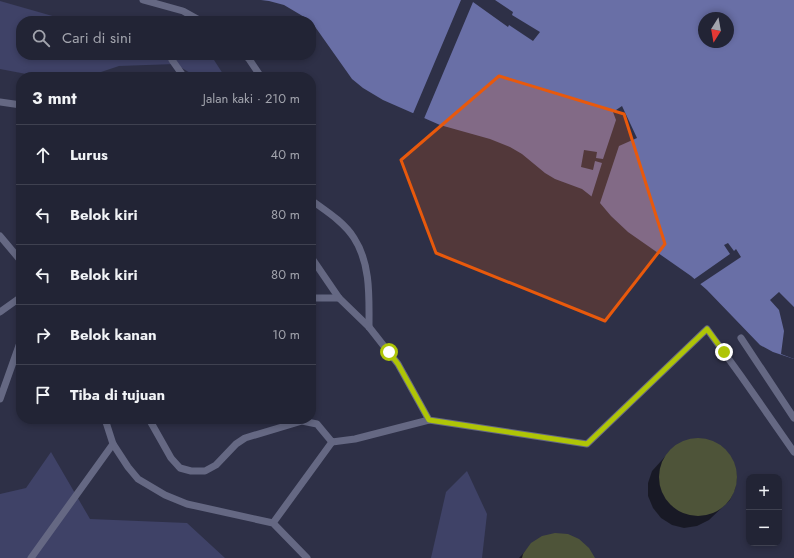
<!DOCTYPE html>
<html lang="id">
<meta charset="utf-8">
<style>
body{margin:0;font-family:Jost,sans-serif;background:#2a2c3d;color:#f1f3f6}
.controls{position:absolute;right:12px;bottom:12px;display:grid;overflow:hidden;border-radius:8px;box-shadow:0 2px 6px #0003}
.controls button{width:36px;height:36px;display:grid;place-items:center;padding:0;border:0;border-bottom:1px solid #3f4150;background:#222435;color:#f1f3f6;font:20px sans-serif}
.compass{position:absolute;left:698px;top:12px;width:36px;height:36px;border-radius:50%;background:#222435;box-shadow:0 2px 6px #0003;rotate:191deg}
.stop{position:absolute;width:12px;height:12px;margin:-9px;border:3px solid #afc507;border-radius:50%;background:#fff}
.stop.end{background:#afc507;border-color:#fff;box-shadow:0 1px 4px #0008}
.list{margin:0;padding:0;list-style:none}
h2{display:flex;justify-content:space-between;align-items:center;height:52px;margin:0;padding:0 16px;font-size:17px}
h2 small{font-size:13px;font-weight:400;color:#a2a4ad}
.list li{display:grid;grid-template-columns:26px 1fr auto;gap:12px;align-items:center;box-sizing:border-box;height:60px;padding:0 16px;border-top:1px solid #3f4150}
.list b{display:block;font-size:15px;white-space:nowrap}
.list em{font-size:13px;font-style:normal;color:#a2a4ad}
.icon{flex:none;width:22px;height:22px;fill:none;stroke:currentColor;stroke-width:2;stroke-linecap:round;stroke-linejoin:round}
.map{position:relative;flex:none;width:794px;height:558px;overflow:hidden}
.search{position:absolute;background:#222435;box-shadow:0 2px 6px #0003;left:16px;top:16px;width:300px;height:44px;display:flex;align-items:center;gap:10px;box-sizing:border-box;padding:0 14px;border-radius:16px;color:#a2a4ad;font-size:15px}
.panel{position:absolute;background:#222435;box-shadow:0 2px 6px #0003;left:16px;top:72px;width:300px;height:352px;border-radius:16px}
.map>svg:first-child{display:block}
.green{fill:#3f4267}
.water{fill:#696fa6;fill-rule:evenodd}
.pier{fill:#2e3047}
.shadow{fill:#0007}
.building{fill:#4e5439}
.lines{fill:none;stroke-linecap:round;stroke-linejoin:round}
.service{stroke:#656883;stroke-width:7}
.route{stroke:#afc507;stroke-width:5}
.marked{fill:#e8590c;fill-opacity:0.2;stroke:#e8590c;stroke-width:3;stroke-linejoin:round}
</style>
<div class="map">
<svg width="794" height="558" viewBox="0 0 794 558">
<rect width="100%" height="100%" fill="#2e3047"/>
<g class="green">
<path d="M0 1 63 19 80 21H21V55H205L214 60 225 77H197L175 64 119 66 86 77H42L0 69Z"/>
<path d="M51 452 90 519 187 523 225 558H0V494L26 488Z"/>
<path d="M467 471 487 514 482 558H431L446 492Z"/>
</g>
<path class="water" d="M261 0H794V359L773 352 760 345 707 290 691 276 628 232 611 216 600 203 582 189 555 179 545 173 522 154 510 147 490 139 440 125 383 100 363 88 352 79 311 21 284 5 269 1ZM704 18H728V42H704Z"/>
<g class="pier">
<path d="M461 0H495L513 12 512 15 540 32 533 41 509 25 508 27 473 2 423 121 412 116Z"/>
<path d="M622 106 637 138 619 146 599 206 591 198 602 163 595 161 593 170 581 167 584 150 597 152 596 158 603 159 616 120 613 112Z"/>
<path d="M728 243 734 251 736 249 741 257 699 285 693 280 730 254 724 245Z"/>
<path d="M779 292 794 307V359L781 354 784 331 779 310 770 300Z"/>
</g>
<g class="shadow">
<path d="M695 439 707 440 719 445 728 453 734 464 737 477 735 489 730 500 709 520 697 526 684 528 672 525 661 518 653 508 648 496V483L652 471 672 449 683 442Z"/>
<path d="M532 544 594 558H519Z"/>
</g>
<g class="building">
<circle cx="698" cy="477" r="39"/>
<path d="M555 533 568 534 579 539 589 548 595 558H522L523 554 531 543 542 536Z"/>
</g>
<g class="lines">
<g class="service">
<path d="M143 0 183 11 201 21"/>
<path d="M245 55 249 59 261 77"/>
<path d="M172 60 184 77"/>
<path d="M0 102 21 105"/>
<path d="M311 200C326 211 344 222 354 238 371 264 369 298 369 327"/>
<path d="M0 236 21 261"/>
<path d="M311 257 339 298 369 327 398 364 429 420 587 444 707 329 741 376 794 452"/>
<path d="M311 298H339"/>
<path d="M0 312 21 297"/>
<path d="M741 338 794 418"/>
<path d="M0 399 21 340"/>
<path d="M105 419 113 444 128 467 138 479 165 495 187 504 273 523 307 558"/>
<path d="M149 419 171 458 180 468 191 471H205L216 465 236 444 245 438 302 421 317 424 332 442 355 439 429 420"/>
<path d="M273 523 332 442"/>
<path d="M31 558 113 444"/>
</g>
</g>
<g class="lines">
<path class="route" d="M389 352 398 364 429 420 587 444 707 329 724 352"/>
</g>
<path class="marked" d="M499 76 624 114 665 244 605 321 436 253 401 160Z"/>
</svg>
<div class="controls">
<button>+</button>
<button>−</button>
</div>
<svg class="compass" viewBox="-18 -18 36 36"><path d="M0-13l5 13h-10z" fill="#e53935"/><path d="M0 13l5-13h-10z" fill="#a2a4ad"/></svg>
<div class="stop" style="left:389px;top:352px"></div>
<div class="stop end" style="left:724px;top:352px"></div>
<div class="search"><svg class="icon" aria-label="search" viewBox="0 0 24 24"><circle cx="10" cy="10" r="6"/><path d="M15 15l6 6"/></svg>Cari di sini</div>
<section class="panel">
<h2>3 mnt<small>Jalan kaki · 210 m</small></h2>
<ul class="list">
<li><svg class="icon" aria-label="ahead" viewBox="0 0 24 24"><path d="M12 20V5M6 11l6-6 6 6"/></svg><div><b>Lurus</b></div><em>40 m</em></li>
<li><svg class="icon" aria-label="left" viewBox="0 0 24 24"><path d="M17 20v-9H6M10 6l-5 5 5 5"/></svg><div><b>Belok kiri</b></div><em>80 m</em></li>
<li><svg class="icon" aria-label="left" viewBox="0 0 24 24"><path d="M17 20v-9H6M10 6l-5 5 5 5"/></svg><div><b>Belok kiri</b></div><em>80 m</em></li>
<li><svg class="icon" aria-label="right" viewBox="0 0 24 24"><path d="M7 20v-9h11M14 6l5 5-5 5"/></svg><div><b>Belok kanan</b></div><em>10 m</em></li>
<li><svg class="icon" aria-label="arrive" viewBox="0 0 24 24"><path d="M6 21V4h12l-3 4 3 4H6"/></svg><div><b>Tiba di tujuan</b></div></li>
</ul>
</section>
</div>
